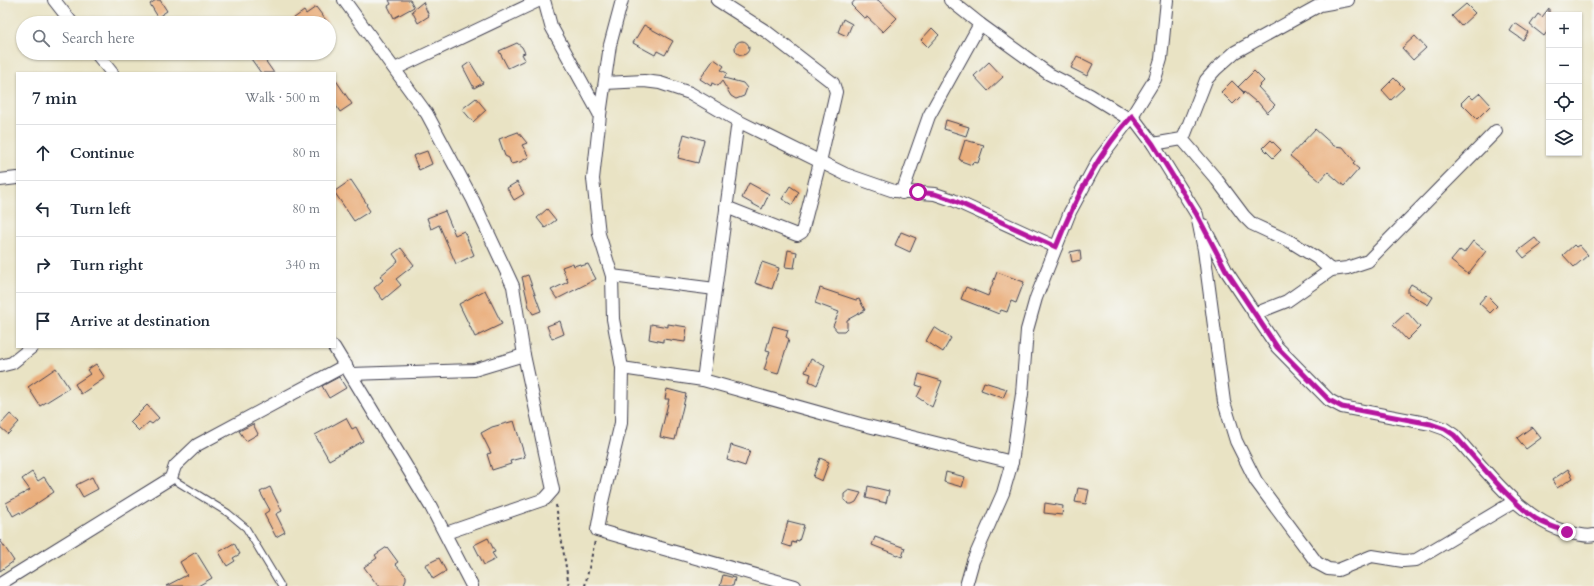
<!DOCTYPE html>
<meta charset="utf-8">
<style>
body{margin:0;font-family:Cardo,serif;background:#f2f2f3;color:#1f2937}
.controls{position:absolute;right:12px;top:12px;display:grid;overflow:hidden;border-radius:0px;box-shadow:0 1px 3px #0004}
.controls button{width:36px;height:36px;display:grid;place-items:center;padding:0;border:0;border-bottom:1px solid #e0e1e3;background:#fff;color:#1f2937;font:20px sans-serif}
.stop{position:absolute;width:12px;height:12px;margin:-9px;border:3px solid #b5179e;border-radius:50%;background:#fff}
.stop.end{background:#b5179e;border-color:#fff;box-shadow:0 1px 4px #0008}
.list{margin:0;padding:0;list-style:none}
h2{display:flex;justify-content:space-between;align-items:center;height:52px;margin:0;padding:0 16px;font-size:17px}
h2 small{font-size:13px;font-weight:400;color:#747a83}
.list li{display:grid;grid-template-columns:26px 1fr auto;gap:12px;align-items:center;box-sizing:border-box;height:56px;padding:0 16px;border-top:1px solid #e0e1e3}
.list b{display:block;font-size:15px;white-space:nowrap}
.list em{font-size:13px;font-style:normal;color:#747a83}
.icon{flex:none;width:22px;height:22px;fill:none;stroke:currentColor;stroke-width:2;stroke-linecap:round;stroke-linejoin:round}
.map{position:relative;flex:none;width:1594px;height:586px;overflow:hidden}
.search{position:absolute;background:#fff;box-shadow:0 1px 3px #0004;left:16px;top:16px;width:320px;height:44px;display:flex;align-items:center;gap:10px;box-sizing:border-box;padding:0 14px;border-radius:22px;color:#747a83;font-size:15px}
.panel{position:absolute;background:#fff;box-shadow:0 1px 3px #0004;left:16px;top:72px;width:320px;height:276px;border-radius:0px}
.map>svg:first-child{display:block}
.building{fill:#eaae7b}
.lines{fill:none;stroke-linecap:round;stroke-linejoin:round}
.lane-casing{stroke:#403f50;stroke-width:8}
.street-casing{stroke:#403f50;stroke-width:14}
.path{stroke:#403f50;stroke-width:2;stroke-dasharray:3 3;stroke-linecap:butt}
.lane{stroke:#fff;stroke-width:6}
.street{stroke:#fff;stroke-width:12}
.route{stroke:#b5179e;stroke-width:5}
</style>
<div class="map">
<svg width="1594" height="586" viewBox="0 0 1594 586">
<rect width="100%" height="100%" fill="#f6f6f2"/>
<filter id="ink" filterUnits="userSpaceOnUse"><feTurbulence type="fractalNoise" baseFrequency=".025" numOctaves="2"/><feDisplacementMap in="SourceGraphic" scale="8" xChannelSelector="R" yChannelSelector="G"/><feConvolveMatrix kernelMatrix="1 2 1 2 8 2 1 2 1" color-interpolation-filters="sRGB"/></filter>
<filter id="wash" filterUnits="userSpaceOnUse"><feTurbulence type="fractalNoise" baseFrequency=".012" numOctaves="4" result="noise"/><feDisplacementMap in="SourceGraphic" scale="16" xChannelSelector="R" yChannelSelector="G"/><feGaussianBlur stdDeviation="0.9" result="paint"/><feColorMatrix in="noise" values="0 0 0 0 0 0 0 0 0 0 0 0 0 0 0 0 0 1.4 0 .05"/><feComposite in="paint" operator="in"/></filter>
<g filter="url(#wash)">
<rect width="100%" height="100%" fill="#e9e3c4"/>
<g id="blocks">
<g class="building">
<path d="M156 0H160L167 11 158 17 150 4Z"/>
<path d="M389 0H410L414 7 394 18 388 6 391 4Z"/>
<path d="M855 0H878L897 18 883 32 867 17 864 18 851 5Z"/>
<path d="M423 2 429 16 418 23 412 11Z"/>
<path d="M1466 4 1475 13 1461 26 1452 16Z"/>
<path d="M316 7 328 23H287L304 11 306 14Z"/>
<path d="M1549 8V29L1544 36 1530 25 1538 14 1542 17Z"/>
<path d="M843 19 852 24 847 36 838 32Z"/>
<path d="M1515 23 1528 32 1523 40 1510 31Z"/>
<path d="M644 25 673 41 665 55 657 51 655 55 633 43Z"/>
<path d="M932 28 939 35 928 47 921 40Z"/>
<path d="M1415 36 1426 48 1413 60 1402 48Z"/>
<circle cx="742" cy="48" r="7"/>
<path d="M517 43 522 47 525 53 522 54 525 60 508 68 499 51Z"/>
<path d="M247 53H260L274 73H261Z"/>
<path d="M1077 56 1093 64 1087 76 1071 68Z"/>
<path d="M714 59 724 66 721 70 727 73 724 78 743 83 747 88 744 96 736 99 731 96 722 81 718 86 712 83 711 86 700 79Z"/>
<path d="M470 62 483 83 474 88 463 67Z"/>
<path d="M989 62 1003 77 988 91 974 76Z"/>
<path d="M1254 71 1264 81 1258 87 1275 105 1267 113 1257 101 1256 102 1238 87Z"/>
<path d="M1394 78 1404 88 1391 100 1382 90Z"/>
<path d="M335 79 352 104 340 112 335 104Z"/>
<path d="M1232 81 1244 93 1233 104 1221 92Z"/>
<path d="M1480 93 1491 105 1477 119 1461 103 1469 95 1473 99Z"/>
<path d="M476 98 486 110 473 122 462 109Z"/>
<path d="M946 120 969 127 966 136 944 129Z"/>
<path d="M1315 129 1334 146 1343 147 1355 162 1353 164 1359 169 1344 186 1328 172 1320 181 1290 156Z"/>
<path d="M518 132 527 143 522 145 529 157 520 162 511 164 509 158 505 156 499 139Z"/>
<path d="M684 134 704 140 698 163 678 158Z"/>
<path d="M965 140 984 145 978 163 973 162 972 165 961 161V160L959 159Z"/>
<path d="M1271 140 1281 150 1273 158 1263 148Z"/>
<path d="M427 151 432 164 419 170 413 156Z"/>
<path d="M351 180 367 204 366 205 370 211 354 221 335 193V191Z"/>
<path d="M517 182 524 194 514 200 507 188Z"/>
<path d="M749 183 769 194 762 209 742 198Z"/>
<path d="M790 186 799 192 792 205 782 199Z"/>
<path d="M547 209 556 220 545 228 537 218Z"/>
<path d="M445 211 455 235 464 231 474 255 456 264 439 225 431 229 427 218Z"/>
<path d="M901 232 916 238 910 252 895 245Z"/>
<path d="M1535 238 1541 245 1524 258 1518 251Z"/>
<path d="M1473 241 1486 251 1468 274 1451 261 1460 250 1464 253Z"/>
<path d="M1574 245 1576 247 1579 245 1588 255 1574 267 1563 255Z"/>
<path d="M401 248 414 265 396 279 401 285 383 300 374 288 383 280 380 276 398 261 393 254Z"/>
<path d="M788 250 797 252 794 268 785 267Z"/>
<path d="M1080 250 1081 260 1072 262 1070 252Z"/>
<path d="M762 262 779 268 772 289 755 283Z"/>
<path d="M573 263 574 266 580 264 581 266 588 264 596 279 557 299 551 290 568 282 562 267Z"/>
<path d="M997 272 1024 282 1016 303 1011 301 1007 312 1001 310 999 314 961 299 966 287 988 296Z"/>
<path d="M528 275 541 311 533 314 529 307 522 277Z"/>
<path d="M1411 284 1433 297 1428 305 1408 293V289Z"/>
<path d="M820 288 856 300 859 299 865 310 847 320V328L844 331H837L833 326 839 312 815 303Z"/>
<path d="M485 290 502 324 475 337 459 304Z"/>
<path d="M1486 295 1497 306 1490 313 1479 303Z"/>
<path d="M1407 312 1420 327 1407 340 1393 325Z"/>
<path d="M560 321 564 334 552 339 547 326Z"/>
<path d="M651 324 668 327V324L687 327 685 342 663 339V342L649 339Z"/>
<path d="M773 326 788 330 786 337 789 339 778 374 764 370 770 351 766 350Z"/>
<path d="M934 327 951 338 943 352 926 341Z"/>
<path d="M811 359 825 366 817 385 809 381 811 374 805 372Z"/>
<path d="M96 364 105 378 81 394 75 384 90 374 87 370Z"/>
<path d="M56 368 69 388 40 406 28 387Z"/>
<path d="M919 374 942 381 932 407 917 397 922 387 916 385Z"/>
<path d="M339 377 346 388 329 398 322 386Z"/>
<path d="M984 382 1007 389 1003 398 981 390Z"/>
<path d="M667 389 686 394 675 440 660 437 669 399H665Z"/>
<path d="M147 405 159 418 152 424 149 422 139 431 130 422Z"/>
<path d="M10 414 19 422 8 434 0 427V425Z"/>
<path d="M346 418 352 429 356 427 363 441 329 460 315 435Z"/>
<path d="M514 421 525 457 510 461 511 464 492 470 487 454 491 453 481 433 492 427Z"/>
<path d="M253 424 258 434 246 441 239 431Z"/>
<path d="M1532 427 1541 438 1526 449 1517 438Z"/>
<path d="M731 445 750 451 745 466 727 460Z"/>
<path d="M820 458 829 462 822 481 813 477Z"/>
<path d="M1568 469 1573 478 1557 488 1552 480Z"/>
<path d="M32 472 38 481 44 477 54 492 21 514 20 512 13 516 6 503 30 490 22 479Z"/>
<path d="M946 472 965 477 962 487 944 482Z"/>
<path d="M92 477 98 489 83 497 76 485Z"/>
<path d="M868 486 889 491 886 503 866 498Z"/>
<path d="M270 487 282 511 276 514 285 532 276 537 264 514 270 510 260 492Z"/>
<path d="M1078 488 1089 490 1086 504 1075 502Z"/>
<path d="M849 490 861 493 856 502 852 504H849L844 500V494Z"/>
<path d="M1045 503 1063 506 1062 515 1044 513Z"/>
<path d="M788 521 804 525 799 541 796 540 795 543 792 542 791 547 782 544Z"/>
<path d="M875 537 905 548 902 557 872 545Z"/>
<path d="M488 538 495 552 492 553 496 559 484 565 474 545Z"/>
<path d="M0 540 14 561 0 571Z"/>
<path d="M234 543 240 554 233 558 235 561 227 566 219 552Z"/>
<path d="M387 547 398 562 395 564 406 576V579L404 586H378L364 567 377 558 375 555Z"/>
<path d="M196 552 212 578 198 586H166L187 575 180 562Z"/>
<path d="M439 558 446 571 433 579 425 565Z"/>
<path d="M723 575 735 578 733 586H720Z"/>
</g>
</g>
</g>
<g filter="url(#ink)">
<use href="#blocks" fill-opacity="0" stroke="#403f50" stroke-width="1"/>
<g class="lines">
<g class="lane-casing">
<path id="lane" d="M171 478 228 513 246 528 281 586"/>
</g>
<g class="street-casing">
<g id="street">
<path d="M54 0 72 23"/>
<path d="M344 0 427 114 473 200 513 286 524 355 553 490 545 499 446 533"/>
<path d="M544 0 551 26 600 115"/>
<path d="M622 0 610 45 600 115 593 179 599 234 612 276 613 319 622 368 621 423 603 498 597 530 795 586"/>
<path d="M717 0 767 32 833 83 836 92 820 162 802 232 797 235 726 207"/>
<path d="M950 0 980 24 1049 74 1090 95 1129 119"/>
<path d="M96 53 112 73"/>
<path d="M395 69 540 0"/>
<path d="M605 83 644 81 660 83 690 93 738 121 845 174 894 191 935 194 953 200 1056 247"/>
<path d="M1132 116 1153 144 1197 215 1204 250 1224 402 1236 441 1256 481 1317 563 1328 569 1338 570 1372 556 1403 561 1416 560 1515 501"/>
<path d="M1182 139 1217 180 1244 216 1252 224 1291 242 1317 258 1331 270 1347 268 1368 261 1496 131"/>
<path d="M1153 144 1182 139 1185 134 1206 80 1216 69 1235 52 1320 5 1348 0"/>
<path d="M0 180 17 178"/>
<path d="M902 193 929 116 980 24"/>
<path d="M1203 225 1227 272 1277 347 1329 400 1342 407 1431 424 1445 429 1454 435C1487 471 1524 525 1576 534 1582 535 1588 537 1594 535"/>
<path d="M612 276 715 289"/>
<path d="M1254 314 1287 301 1331 270"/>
<path d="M334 347 431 507 472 586"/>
<path d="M0 366 12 363 32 347"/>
<path d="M622 368 703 380 860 424 1012 462"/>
<path d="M351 374 474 370 524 355"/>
<path d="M703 380 738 121"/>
<path d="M0 584 171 478 175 466 197 445 346 365"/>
<path d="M966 586 973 561 1003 493 1012 462 1022 394 1027 330 1036 298 1070 212 1097 162 1132 116 1155 79 1161 59 1167 0"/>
</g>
</g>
<g class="path">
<path d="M556 505 569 586"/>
<path d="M585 586 595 541"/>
</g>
<use href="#lane" class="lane"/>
<use href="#street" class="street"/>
</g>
</g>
<g class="lines" filter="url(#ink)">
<path class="route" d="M918 192 935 194 953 200 1056 247C1074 201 1098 153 1132 116L1153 144 1197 215 1227 272 1277 347 1329 400 1342 407 1431 424 1445 429 1454 435C1478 461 1507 499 1536 519 1546 525 1557 528 1567 532"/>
</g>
</svg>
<div class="controls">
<button>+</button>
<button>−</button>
<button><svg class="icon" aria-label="locate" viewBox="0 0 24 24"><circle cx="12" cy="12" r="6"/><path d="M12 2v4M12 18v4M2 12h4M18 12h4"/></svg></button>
<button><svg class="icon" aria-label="layers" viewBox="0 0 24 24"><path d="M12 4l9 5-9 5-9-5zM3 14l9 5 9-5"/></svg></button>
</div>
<div class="stop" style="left:918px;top:192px"></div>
<div class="stop end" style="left:1567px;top:532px"></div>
<div class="search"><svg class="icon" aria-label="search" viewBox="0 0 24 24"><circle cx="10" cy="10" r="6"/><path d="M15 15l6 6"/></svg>Search here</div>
<section class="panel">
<h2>7 min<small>Walk · 500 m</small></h2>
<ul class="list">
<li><svg class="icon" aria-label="ahead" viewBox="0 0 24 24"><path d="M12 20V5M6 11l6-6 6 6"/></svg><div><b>Continue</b></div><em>80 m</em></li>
<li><svg class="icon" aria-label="left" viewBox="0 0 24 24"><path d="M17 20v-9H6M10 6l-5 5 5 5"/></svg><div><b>Turn left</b></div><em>80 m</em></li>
<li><svg class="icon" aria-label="right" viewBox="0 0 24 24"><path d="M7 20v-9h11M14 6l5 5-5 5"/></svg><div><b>Turn right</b></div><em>340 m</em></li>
<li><svg class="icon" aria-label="arrive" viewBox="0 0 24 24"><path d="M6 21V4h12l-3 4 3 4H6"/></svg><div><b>Arrive at destination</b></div></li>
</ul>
</section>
</div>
